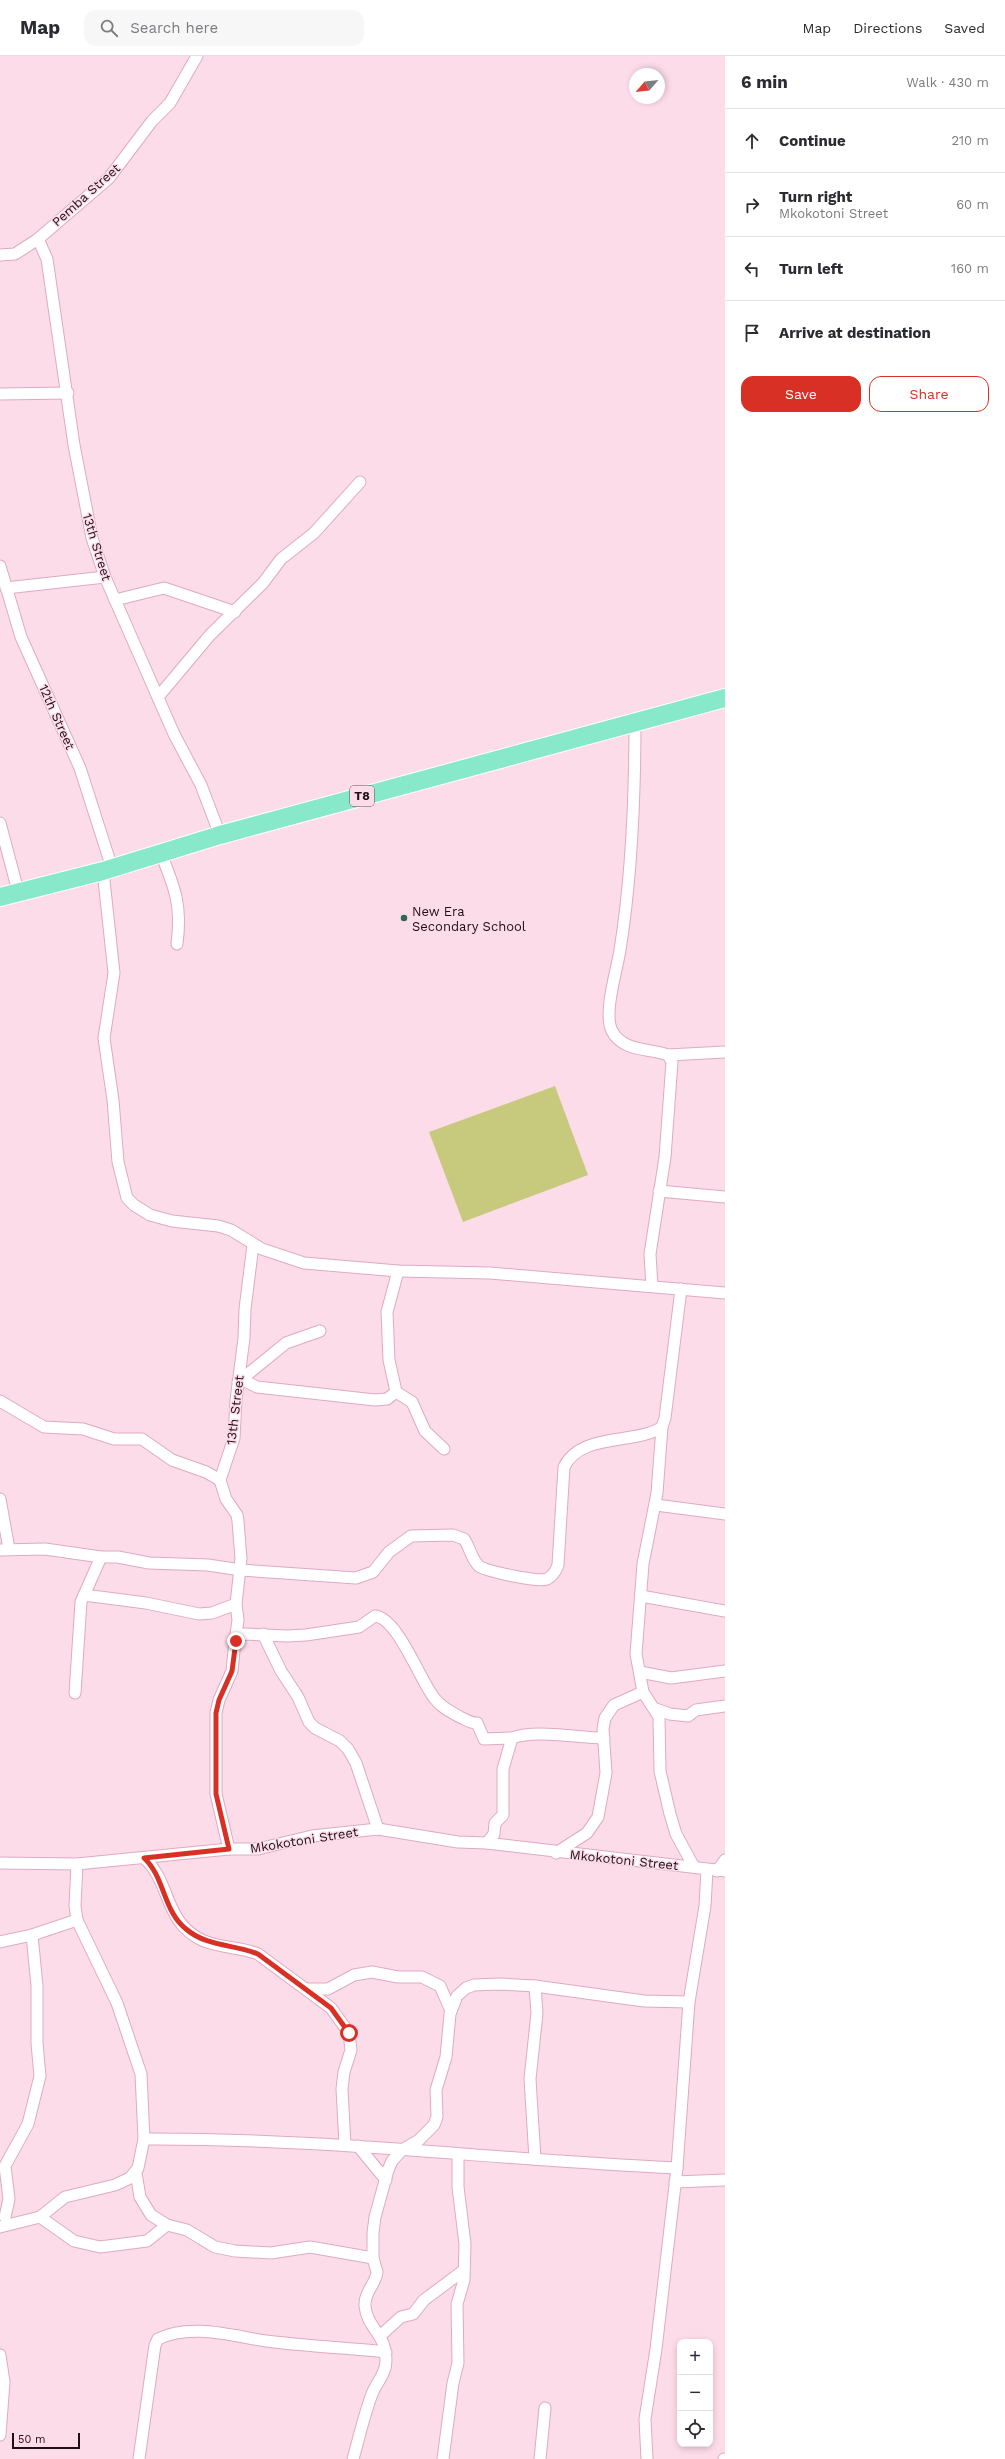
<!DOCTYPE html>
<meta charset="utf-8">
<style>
body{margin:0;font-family:"Work Sans",sans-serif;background:#f7f7f7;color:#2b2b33}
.controls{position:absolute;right:12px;bottom:12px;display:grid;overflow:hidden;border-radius:8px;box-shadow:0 2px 6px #0003}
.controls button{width:36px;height:36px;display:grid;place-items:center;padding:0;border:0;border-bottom:1px solid #e1e1e2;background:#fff;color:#2b2b33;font:20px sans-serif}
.compass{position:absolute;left:629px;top:12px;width:36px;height:36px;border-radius:50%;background:#fff;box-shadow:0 2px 6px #0003;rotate:242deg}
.scale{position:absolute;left:12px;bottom:10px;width:68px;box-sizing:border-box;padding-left:4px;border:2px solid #210f17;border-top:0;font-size:11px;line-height:14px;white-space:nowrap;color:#210f17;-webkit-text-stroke:3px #fddcea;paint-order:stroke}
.stop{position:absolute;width:12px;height:12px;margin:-9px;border:3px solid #d93025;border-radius:50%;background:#fff}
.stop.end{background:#d93025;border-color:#fff;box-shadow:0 1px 4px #0008}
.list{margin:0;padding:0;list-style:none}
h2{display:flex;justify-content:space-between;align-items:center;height:52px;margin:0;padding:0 16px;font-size:17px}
h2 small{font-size:13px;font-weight:400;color:#7c7c81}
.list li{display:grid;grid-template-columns:26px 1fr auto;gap:12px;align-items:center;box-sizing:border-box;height:64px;padding:0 16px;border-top:1px solid #e1e1e2}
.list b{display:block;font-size:15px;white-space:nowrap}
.list p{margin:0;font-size:13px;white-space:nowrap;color:#7c7c81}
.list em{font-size:13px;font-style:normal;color:#7c7c81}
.actions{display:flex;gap:8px;padding:12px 16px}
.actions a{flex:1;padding:9px 0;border:1px solid #d93025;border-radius:12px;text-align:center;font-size:14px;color:#d93025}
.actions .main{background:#d93025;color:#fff}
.icon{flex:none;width:22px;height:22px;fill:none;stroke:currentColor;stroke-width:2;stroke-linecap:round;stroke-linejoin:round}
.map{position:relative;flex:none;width:725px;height:2403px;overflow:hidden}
header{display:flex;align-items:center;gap:24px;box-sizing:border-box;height:56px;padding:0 20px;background:#fff;border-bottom:1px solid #e1e1e2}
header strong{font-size:19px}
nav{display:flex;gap:22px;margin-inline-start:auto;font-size:14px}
.search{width:280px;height:36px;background:#f7f7f7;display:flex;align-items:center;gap:10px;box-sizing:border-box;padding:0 14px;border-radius:12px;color:#7c7c81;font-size:15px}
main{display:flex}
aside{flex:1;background:#fff}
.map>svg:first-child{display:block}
.green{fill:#c7ca7d}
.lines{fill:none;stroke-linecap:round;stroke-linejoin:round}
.minor-casing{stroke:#deaac1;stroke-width:13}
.trunk-casing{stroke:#fff;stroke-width:20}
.minor{stroke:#fff;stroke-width:11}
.trunk{stroke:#87e8ca;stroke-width:18}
.route{stroke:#d93025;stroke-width:5}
.poi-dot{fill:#2b6956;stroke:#fddcea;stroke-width:1.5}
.labels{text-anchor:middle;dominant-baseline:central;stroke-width:3;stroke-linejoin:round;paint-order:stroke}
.shield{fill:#fddcea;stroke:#634c56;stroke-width:1}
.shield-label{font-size:12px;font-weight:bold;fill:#210f17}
.street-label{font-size:13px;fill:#210f17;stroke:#fddcea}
.poi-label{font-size:13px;fill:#210f17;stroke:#fddcea;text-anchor:start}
</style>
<header>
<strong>Map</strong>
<div class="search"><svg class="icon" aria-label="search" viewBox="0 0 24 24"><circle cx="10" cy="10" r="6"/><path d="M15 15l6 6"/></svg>Search here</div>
<nav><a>Map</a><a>Directions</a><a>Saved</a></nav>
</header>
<main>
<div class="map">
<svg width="725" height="2403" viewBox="0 0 725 2403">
<rect width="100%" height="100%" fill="#fddcea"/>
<path class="green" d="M555 1030 588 1119 463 1166 429 1076Z"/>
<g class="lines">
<g class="minor-casing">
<g id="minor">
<path d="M38 183 47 203 74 389 92 482 105 521 174 678 201 729 220 779"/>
<path d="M0 199 15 198 38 183 109 122 152 65 170 47 197 0"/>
<path d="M0 338 68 337"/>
<path d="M0 510 21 581 80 712 112 812"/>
<path d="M6 532 105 521"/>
<path d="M115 544 164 532 235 556"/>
<path d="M158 641 210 579 263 527 281 503 314 477 360 426"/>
<path d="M635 665C635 741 632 819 620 894 617 914 603 957 612 975 623 996 649 992 668 999L672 1006 665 1101 650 1198 652 1230"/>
<path d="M0 767 18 835"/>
<path d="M161 798C175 832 182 850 177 888"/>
<path d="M103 815 114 917 104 982 113 1044 118 1106 127 1142 134 1149 150 1159 172 1165 218 1170 231 1174 262 1193 304 1207 398 1215 490 1217 725 1237"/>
<path d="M668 999 725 996"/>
<path d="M659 1135 725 1141"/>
<path d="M398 1215 387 1256 389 1304 395 1331 396 1336 412 1346 425 1375 444 1393"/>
<path d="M241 1323 257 1331 375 1344 387 1343 396 1336"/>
<path d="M238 1326 286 1287 320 1275"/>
<path d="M0 1345 44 1371 83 1373 114 1383H142L172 1404 206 1416 220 1424"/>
<path d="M662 1371 657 1437 643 1508 636 1598 643 1636 659 1661 660 1715 670 1758 676 1778 694 1811"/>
<path d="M0 1443 9 1493"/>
<path d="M656 1449 725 1458"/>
<path d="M0 1494 45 1493 101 1501H118L149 1507 208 1509 241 1514 356 1522 373 1516 389 1496 411 1480 453 1479 464 1483C470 1491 471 1503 479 1510 485 1515 541 1527 547 1523 553 1520 556 1515 558 1509L564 1411C581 1376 636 1389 662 1371L665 1362 681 1233"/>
<path d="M84 1539 146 1547 199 1558 212 1557 236 1548"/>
<path d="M641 1540 725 1555"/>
<path d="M263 1578 281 1615 298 1641 309 1666 315 1672 340 1685 348 1693 356 1707 378 1773"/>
<path d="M235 1585 238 1564 236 1548 241 1503 238 1465 237 1459 226 1443 220 1424 234 1382 236 1344 244 1282 245 1253 253 1189"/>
<path d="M640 1616 671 1622 725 1615"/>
<path d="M75 1637 81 1546 101 1501"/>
<path d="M656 1653 670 1658 688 1660 696 1654 725 1650"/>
<path d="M487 1787 494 1778 495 1767 503 1759V1713L512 1682C536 1673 577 1682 604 1682"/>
<path d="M229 1793 216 1738V1657L219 1644 232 1615 235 1585 244 1578 287 1580 306 1579 359 1571 375 1560C398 1562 420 1625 435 1643 442 1652 451 1656 460 1661 467 1664 470 1667 477 1667L484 1683 512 1682"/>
<path d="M556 1797 587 1777 598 1761 606 1717 603 1673 605 1662 614 1649 643 1636"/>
<path d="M144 1802C172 1827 163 1867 204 1885 221 1892 241 1891 258 1898L331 1952 349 1977 351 1994 344 2016 342 2033 345 2089"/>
<path d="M0 1807 77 1808 229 1793H258L312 1780 378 1773 458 1786 487 1787 725 1815"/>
<path d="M717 1815 725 1804"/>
<path d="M0 1886 32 1879 77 1864"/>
<path d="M535 1930 537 1957 530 2023 535 2103"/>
<path d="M307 1933H328L354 1919 372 1916 398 1921H422L440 1930 451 1955"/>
<path d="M144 2083C322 2082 499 2104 677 2112"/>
<path d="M358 2090 386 2124"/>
<path d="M136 2117 140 2141 151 2159 167 2169 187 2174 215 2191 235 2195 271 2197 310 2191 373 2202"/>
<path d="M675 2126 725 2124"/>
<path d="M5 2161 9 2143 5 2110 28 2068 40 2020 37 1987V1930L32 1879"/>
<path d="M40 2161 74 2185 100 2191 147 2185 167 2169"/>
<path d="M0 2171 40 2161 65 2141 115 2129 130 2122 138 2112 144 2083 141 2018 117 1947 77 1864 75 1850 77 1808"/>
<path d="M381 2279 401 2261 413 2258 424 2244 463 2215"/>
<path d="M0 2299 4 2326 0 2379"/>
<path d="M139 2403 155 2289 158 2283C191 2267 232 2280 266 2285 306 2290 346 2292 386 2296"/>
<path d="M353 2403C359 2382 364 2359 372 2338 376 2327 386 2318 386 2305 386 2276 367 2273 365 2250 364 2236 376 2228 377 2216L373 2202V2177L375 2161 388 2114 392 2105 402 2094 419 2084 434 2069 437 2061 436 2034 446 2001 450 1958 457 1940 466 1932 474 1929 499 1928 535 1930 644 1945 689 1946"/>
<path d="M443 2403 453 2327 458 2307 457 2248 464 2224 465 2188 458 2131V2099"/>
<path d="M540 2403 545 2352"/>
<path d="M647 2403 645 2363 656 2293 677 2112 689 1946 705 1850 707 1814"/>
<path d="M724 2403H725"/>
</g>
</g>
<g class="trunk-casing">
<path id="trunk" d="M0 841 103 815 220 779 725 642"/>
</g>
<use href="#minor" class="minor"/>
<use href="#trunk" class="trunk"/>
</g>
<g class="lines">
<path class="route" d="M236 1585 232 1615 219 1644 216 1657V1738L229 1793 144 1802C165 1821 163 1855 186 1873 207 1891 234 1888 258 1898L331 1952 349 1977"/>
</g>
<circle class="poi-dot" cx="404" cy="862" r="4"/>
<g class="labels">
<rect class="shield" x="350" y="730" width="24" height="20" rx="3"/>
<g class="shield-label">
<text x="362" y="740">T8</text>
</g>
<g class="street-label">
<text transform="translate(86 139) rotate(-42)">Pemba Street</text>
<text transform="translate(97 491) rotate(73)">13th Street</text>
<text transform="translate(57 661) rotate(66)">12th Street</text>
<text transform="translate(235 1354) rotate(-83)">13th Street</text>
<text transform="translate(304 1784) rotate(-9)">Mkokotoni Street</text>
<text transform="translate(624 1804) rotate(6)">Mkokotoni Street</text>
</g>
<g class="poi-label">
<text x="412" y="855">New Era<tspan x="412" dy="15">Secondary School</tspan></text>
</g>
</g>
</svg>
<div class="controls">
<button>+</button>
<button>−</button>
<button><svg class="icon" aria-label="locate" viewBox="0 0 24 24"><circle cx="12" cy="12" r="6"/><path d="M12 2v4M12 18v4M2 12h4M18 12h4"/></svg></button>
</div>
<svg class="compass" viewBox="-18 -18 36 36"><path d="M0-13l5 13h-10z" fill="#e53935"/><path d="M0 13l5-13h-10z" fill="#7c7c81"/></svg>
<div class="scale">50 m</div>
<div class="stop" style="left:349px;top:1977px"></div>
<div class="stop end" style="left:236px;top:1585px"></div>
</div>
<aside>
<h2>6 min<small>Walk · 430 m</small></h2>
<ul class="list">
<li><svg class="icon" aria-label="ahead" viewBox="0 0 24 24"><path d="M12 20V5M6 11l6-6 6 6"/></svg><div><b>Continue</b></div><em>210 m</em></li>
<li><svg class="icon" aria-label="right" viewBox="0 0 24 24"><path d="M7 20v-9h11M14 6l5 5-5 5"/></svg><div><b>Turn right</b><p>Mkokotoni Street</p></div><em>60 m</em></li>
<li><svg class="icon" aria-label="left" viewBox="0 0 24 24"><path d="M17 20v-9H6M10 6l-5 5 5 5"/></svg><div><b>Turn left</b></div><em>160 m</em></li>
<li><svg class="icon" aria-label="arrive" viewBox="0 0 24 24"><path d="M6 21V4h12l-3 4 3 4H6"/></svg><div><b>Arrive at destination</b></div></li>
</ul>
<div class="actions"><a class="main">Save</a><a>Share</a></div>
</aside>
</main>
